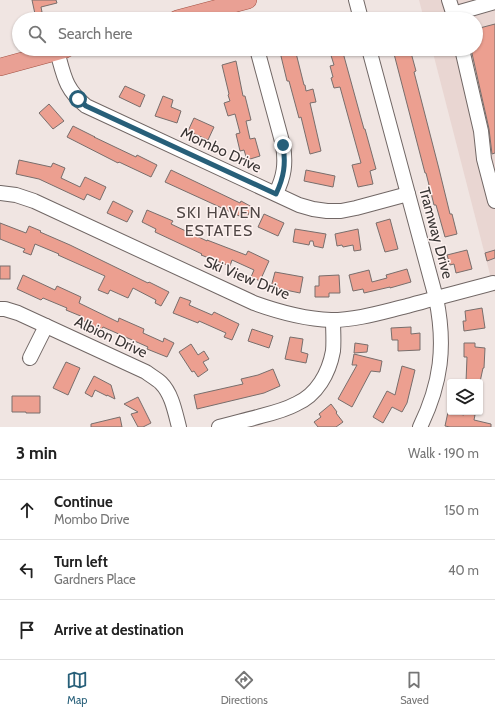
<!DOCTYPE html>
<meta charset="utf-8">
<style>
body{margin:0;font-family:Cabin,sans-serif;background:#f6f6f6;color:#222}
.controls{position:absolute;right:12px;bottom:12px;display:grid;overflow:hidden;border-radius:4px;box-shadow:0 1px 3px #0004}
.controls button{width:36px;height:36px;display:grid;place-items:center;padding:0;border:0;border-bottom:1px solid #e0e0e0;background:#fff;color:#222;font:20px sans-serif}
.stop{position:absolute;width:12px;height:12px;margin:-9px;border:3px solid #275f79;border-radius:50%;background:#fff}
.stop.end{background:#275f79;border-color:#fff;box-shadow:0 1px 4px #0008}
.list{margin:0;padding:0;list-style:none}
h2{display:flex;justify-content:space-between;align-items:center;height:52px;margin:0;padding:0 16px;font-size:17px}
h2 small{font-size:13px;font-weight:400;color:#767676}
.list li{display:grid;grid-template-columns:26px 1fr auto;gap:12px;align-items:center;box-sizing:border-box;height:60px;padding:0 16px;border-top:1px solid #e0e0e0}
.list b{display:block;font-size:15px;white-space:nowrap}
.list p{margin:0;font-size:13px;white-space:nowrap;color:#767676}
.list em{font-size:13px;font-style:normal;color:#767676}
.icon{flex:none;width:22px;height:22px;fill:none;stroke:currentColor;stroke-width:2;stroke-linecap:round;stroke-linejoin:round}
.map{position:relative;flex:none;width:495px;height:427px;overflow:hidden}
.search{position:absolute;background:#fff;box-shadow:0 1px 3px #0004;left:12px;right:12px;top:12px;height:44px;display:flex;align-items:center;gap:10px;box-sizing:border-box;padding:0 14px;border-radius:22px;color:#767676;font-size:15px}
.sheet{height:232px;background:#fff}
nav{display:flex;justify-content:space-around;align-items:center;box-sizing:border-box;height:56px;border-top:1px solid #e0e0e0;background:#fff;font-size:11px;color:#767676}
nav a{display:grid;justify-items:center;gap:2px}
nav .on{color:#275f79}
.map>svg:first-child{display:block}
.built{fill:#e9d6d2}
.building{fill:#ec9f90;stroke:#786e6c}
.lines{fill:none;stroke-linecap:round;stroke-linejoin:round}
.minor-casing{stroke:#716765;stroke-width:16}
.major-casing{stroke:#a25144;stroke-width:18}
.minor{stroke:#fff;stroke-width:14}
.major{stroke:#e9a094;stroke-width:17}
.route{stroke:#275f79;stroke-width:5}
.labels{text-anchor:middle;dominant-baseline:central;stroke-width:3;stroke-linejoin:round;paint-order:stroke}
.street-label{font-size:15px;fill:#393534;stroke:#fef2f0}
.neighbourhood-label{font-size:16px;letter-spacing:1px;fill:#514846;stroke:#fef2f0}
</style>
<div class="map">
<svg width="495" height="427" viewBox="0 0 495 427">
<rect width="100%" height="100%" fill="#f0e5e2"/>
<path class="built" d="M419 0H495V294L432 49H476V19H424Z"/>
<g class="building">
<path d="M32 0H56L57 3 41 7 42 12 35 14Z"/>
<path d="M495 24V153L492 154 489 129 471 49H476V29Z"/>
<path d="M295 49 304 85H305L306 91 313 89 316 102 310 103 321 151 310 154 301 117 299 118 289 81H287L280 52Z"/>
<path d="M329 49H342L364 129H365L376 169 370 171 373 184 358 187 352 165 361 163 340 87 334 88 331 78 333 77 330 66 334 65Z"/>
<path d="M397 49H410L416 71 414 72 439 169 450 214H452L457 234 445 237 436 205H434L426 173H425L393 50Z"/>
<path d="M236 61 243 96H245L251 120 246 121 250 139 255 138 260 156 247 160 244 150 240 151 236 134 240 133 235 114 228 116 224 103 230 101 228 95 229 94 222 65Z"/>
<path d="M125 86 145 95 140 107 119 97Z"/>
<path d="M163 96 173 100 171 107 181 111 177 123 155 116Z"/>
<path d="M49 104 64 121 53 129 39 113Z"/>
<path d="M194 118 214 127 208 140 188 131Z"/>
<path d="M73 126 95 137H94L136 157 137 155 157 165 151 177 119 162 118 163 67 137Z"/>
<path d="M19 160 51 167 53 163 65 168 61 178 80 187 85 177 106 187 100 200 87 194 84 200 39 179 16 174Z"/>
<path d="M171 170 240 203 241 201 252 207 246 219 165 182Z"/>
<path d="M306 170 335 176 333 187 304 181Z"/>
<path d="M113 201 133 211 127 222 107 213Z"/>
<path d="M147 210 173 221 171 224 207 241V240L246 255 248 251 269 261 260 281 251 277 254 270 232 260 230 266 201 255 202 254 155 232 156 229 142 222Z"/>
<path d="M264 214 284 223 278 236 258 227Z"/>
<path d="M390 219 398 249 385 252 376 223Z"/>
<path d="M0 223 26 233 29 226 41 231 40 232 70 245 148 283 149 282 169 292 161 306 155 303 156 300 133 288 128 298 110 290 108 294 98 290 105 276 58 255 59 254 35 244 31 255 23 252 25 249 0 239Z"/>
<path d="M295 229 326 234 323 248 314 246 313 241H310L309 245 293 242Z"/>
<path d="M358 229 361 250 354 251 353 245 343 247 342 245 337 246 335 234Z"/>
<path d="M467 250 472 269 456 273 454 264 450 265 447 255Z"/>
<path d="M495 250V258L487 261 485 253Z"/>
<rect x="0" y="266" width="10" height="13"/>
<path d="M407 269 411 282 390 288V287L364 293 363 289 353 291 349 275 369 270 372 282 387 278 386 275Z"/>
<path d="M275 272 303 277 300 293 271 287Z"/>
<path d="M23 275 55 290 57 286 81 297 79 303 118 322 119 318 144 329 143 333 163 342 164 338 174 343 167 357 147 349 148 347 103 327 101 330 82 320 83 317 66 310 67 308 43 298 41 300 17 289Z"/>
<path d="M339 275 340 293H329V297H315V286H319V276Z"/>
<path d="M180 297 191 301 189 305 212 315 214 312 239 324 232 340 224 337 226 333 199 321 198 323 173 313Z"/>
<path d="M482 308 485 328 464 331 463 321H466L465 311Z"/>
<path d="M411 327V334L420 333V350L398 351V340H392L391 328Z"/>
<path d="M252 329 273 336 269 348 248 341Z"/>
<path d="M290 337 303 339 301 352 308 354 306 363 285 359Z"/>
<path d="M355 343 368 345 367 352 354 353Z"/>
<path d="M464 343H475V347L485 348 484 368H483L480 382H466L467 357H464Z"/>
<path d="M191 344 198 355 204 351 209 359 203 362 208 370 198 377 194 371 192 372 179 352Z"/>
<path d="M354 354 382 361 380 372 371 371 352 407 338 399 357 365H352Z"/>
<path d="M66 362 80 368 68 395 53 388Z"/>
<path d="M402 366 415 370 407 403 402 412 392 407 383 423 373 417 387 391 395 395Z"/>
<path d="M273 369 280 386 264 393 197 409 194 395 243 384 241 379 258 375Z"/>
<path d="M94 376 111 385 115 399 107 395V396L95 390 92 397 85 393Z"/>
<path d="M12 396H40V413H26V412H12Z"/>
<path d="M138 397 151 423 143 427H138L131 414 138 412 124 404Z"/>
<path d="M331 404 337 412 336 413 343 422 336 427H318L314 422 321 417 319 414Z"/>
<path d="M448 412 464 415V412L475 415 474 420 491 424V427H450L445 426Z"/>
<path d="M120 417 122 427H91V424Z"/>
</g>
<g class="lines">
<g class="minor-casing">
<g id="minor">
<path d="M356 0 361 19"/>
<path d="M449 0 455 19"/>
<path d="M453 14 495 2"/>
<path d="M257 49 283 145C286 164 284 177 276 193"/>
<path d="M369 49 436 298C446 346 441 384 420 427"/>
<path d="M462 49 481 131 484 159 495 201"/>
<path d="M57 51C64 76 65 89 86 106L299 205 313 209 327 211H341L356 208 408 194"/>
<path d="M0 193 16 195 34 201 254 303C279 312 304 319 331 320 357 320 382 312 407 306 435 298 464 291 493 283"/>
<path d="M0 309H5L18 313 146 372C151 376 157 379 161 383 172 394 175 412 179 427"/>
<path d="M30 358 46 326"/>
<path d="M219 427C233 423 247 420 261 416 273 413 285 410 296 404 317 395 329 373 333 351 334 341 333 330 333 320"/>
</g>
</g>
<g class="major-casing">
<g id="major">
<path d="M177 19 248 0"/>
<path d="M0 67 66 49"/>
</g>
</g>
<use href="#minor" class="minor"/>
<use href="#major" class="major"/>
</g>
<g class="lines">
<path class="route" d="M78 99 86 106 276 194C284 177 286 164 283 145"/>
</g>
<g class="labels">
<g class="street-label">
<text transform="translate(221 150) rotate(25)">Mombo Drive</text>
<text transform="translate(436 233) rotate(75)">Tramway Drive</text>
<text transform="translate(247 278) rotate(22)">Ski View Drive</text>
<text transform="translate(111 337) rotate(25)">Albion Drive</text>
</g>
<g class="neighbourhood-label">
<text x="219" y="212">SKI HAVEN<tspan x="219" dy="18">ESTATES</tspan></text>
</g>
</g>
</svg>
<div class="controls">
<button><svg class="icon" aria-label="layers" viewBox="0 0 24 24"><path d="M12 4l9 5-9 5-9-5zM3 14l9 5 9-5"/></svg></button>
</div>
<div class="stop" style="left:78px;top:99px"></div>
<div class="stop end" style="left:283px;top:145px"></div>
<div class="search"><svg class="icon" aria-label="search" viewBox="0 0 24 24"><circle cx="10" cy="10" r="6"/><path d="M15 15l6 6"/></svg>Search here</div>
</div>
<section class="sheet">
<h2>3 min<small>Walk · 190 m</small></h2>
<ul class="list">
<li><svg class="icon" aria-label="ahead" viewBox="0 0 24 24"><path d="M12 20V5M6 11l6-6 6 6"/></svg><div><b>Continue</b><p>Mombo Drive</p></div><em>150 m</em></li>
<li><svg class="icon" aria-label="left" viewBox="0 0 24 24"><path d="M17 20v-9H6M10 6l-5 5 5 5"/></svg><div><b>Turn left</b><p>Gardners Place</p></div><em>40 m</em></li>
<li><svg class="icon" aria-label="arrive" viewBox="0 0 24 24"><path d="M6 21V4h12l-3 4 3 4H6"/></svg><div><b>Arrive at destination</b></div></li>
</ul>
</section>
<nav>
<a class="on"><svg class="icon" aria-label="map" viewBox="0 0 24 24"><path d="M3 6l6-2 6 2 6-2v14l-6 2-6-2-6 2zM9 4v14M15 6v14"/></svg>Map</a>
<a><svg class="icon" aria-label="directions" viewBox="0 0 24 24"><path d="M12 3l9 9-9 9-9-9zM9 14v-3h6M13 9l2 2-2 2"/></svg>Directions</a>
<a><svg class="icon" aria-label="saved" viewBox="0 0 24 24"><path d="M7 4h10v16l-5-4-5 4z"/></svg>Saved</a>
</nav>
